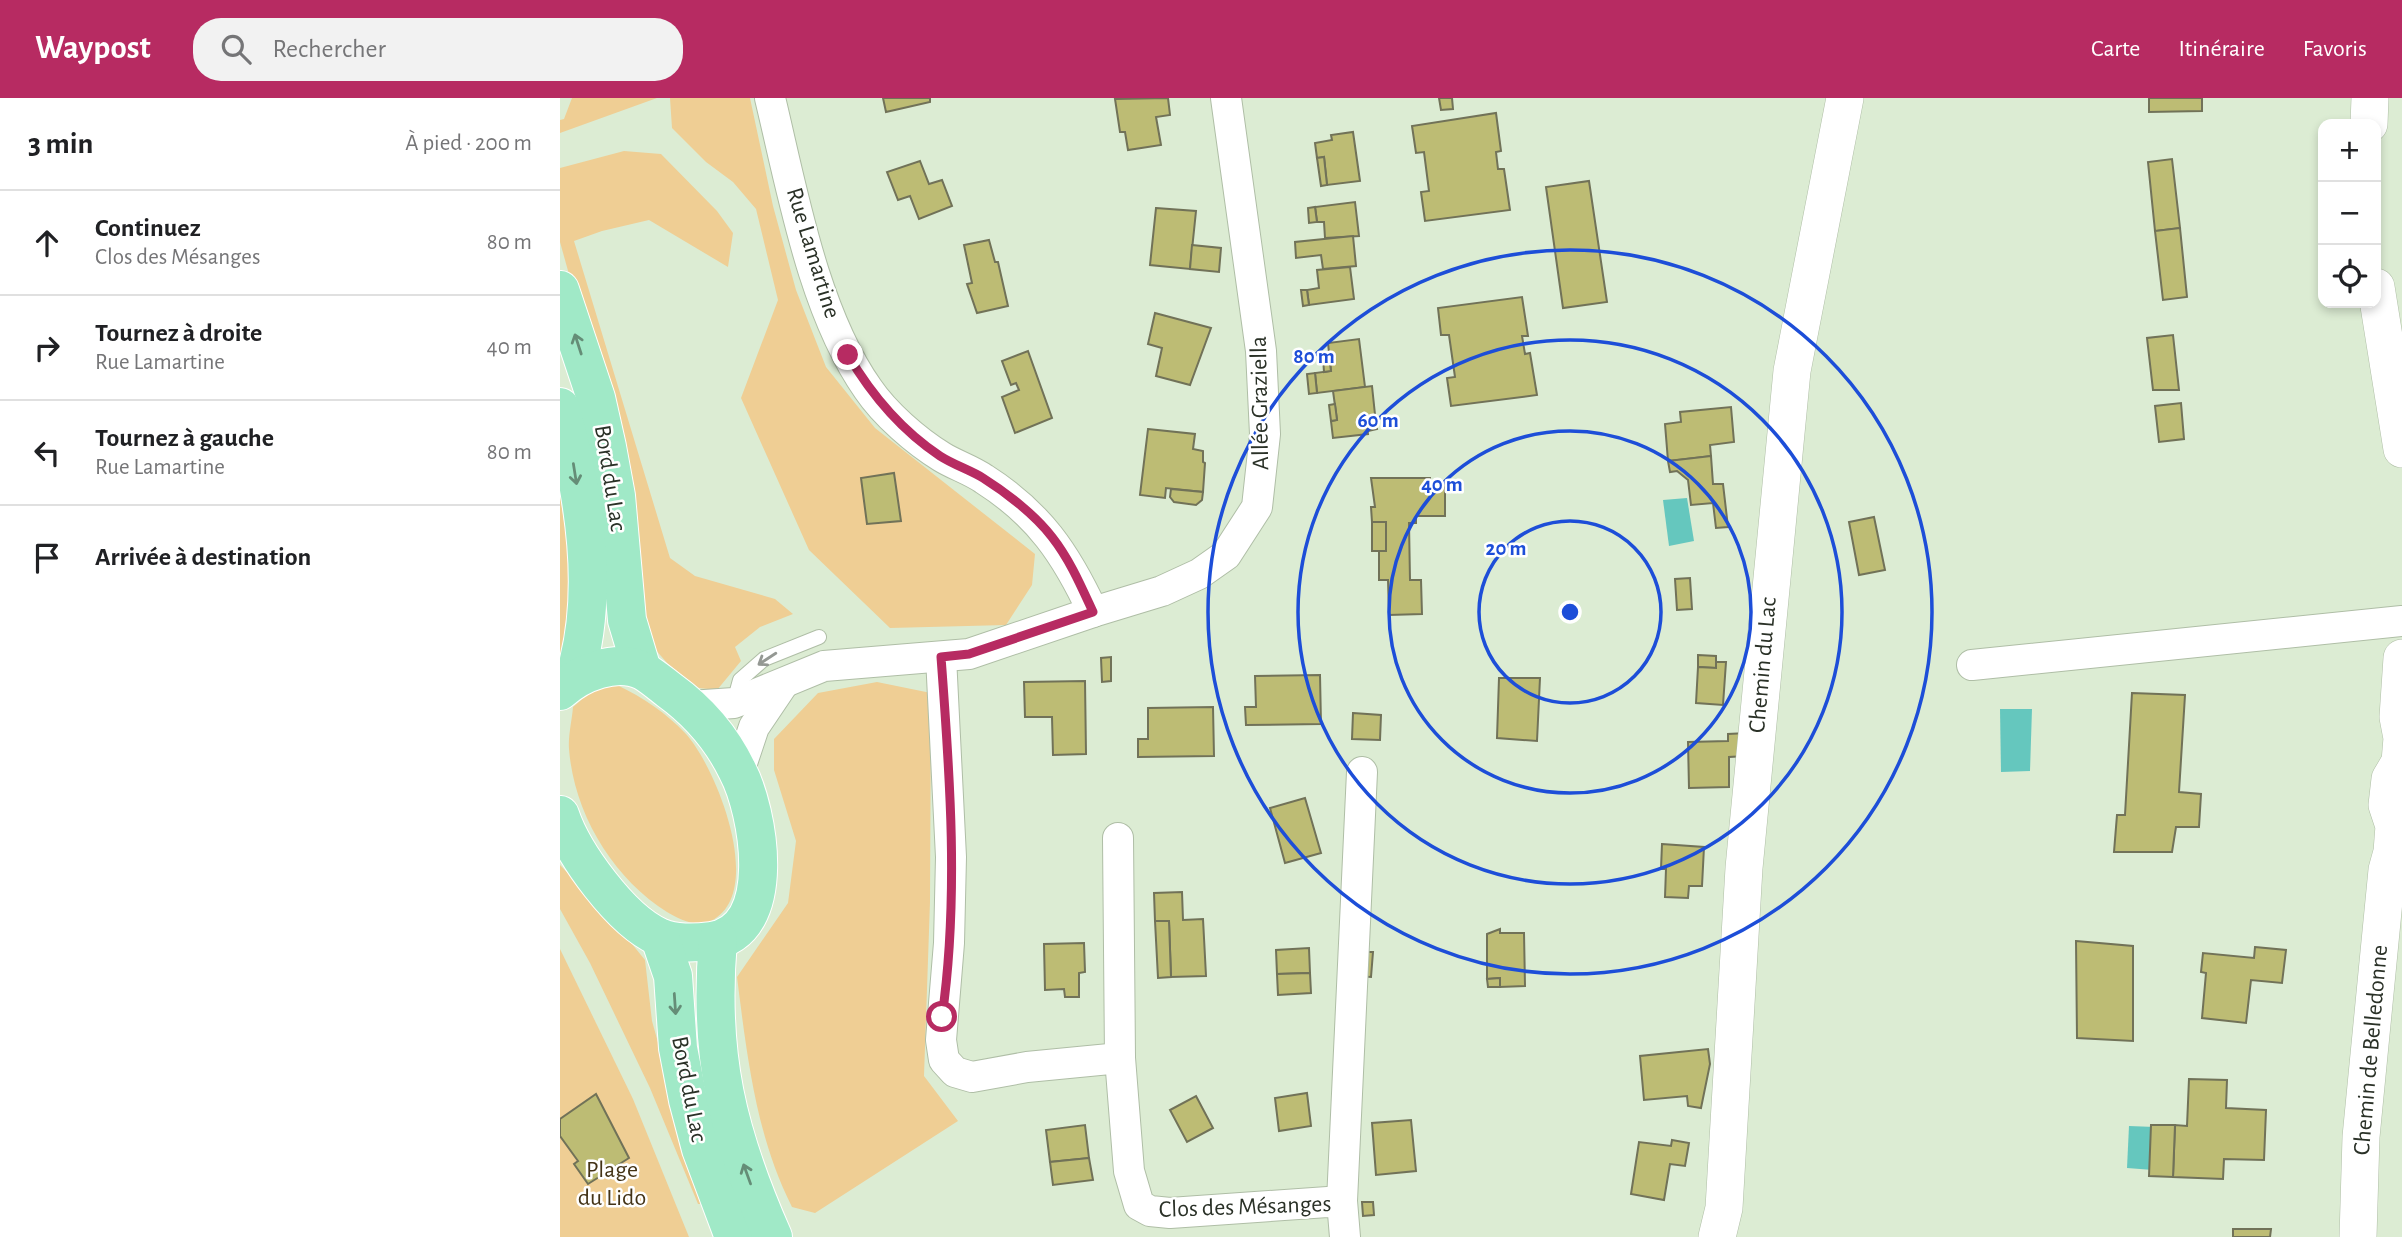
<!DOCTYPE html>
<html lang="fr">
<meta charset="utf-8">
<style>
body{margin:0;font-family:"Alegreya Sans",sans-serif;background:#f2f2f2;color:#202124}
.controls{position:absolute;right:21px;top:21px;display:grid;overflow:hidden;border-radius:14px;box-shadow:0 4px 10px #0003}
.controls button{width:63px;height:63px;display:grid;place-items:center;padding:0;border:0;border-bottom:2px solid #e0e0e0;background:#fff;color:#202124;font:35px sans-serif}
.stop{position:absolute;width:21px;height:21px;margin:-16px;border:5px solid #b72b62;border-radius:50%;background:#fff}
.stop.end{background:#b72b62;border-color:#fff;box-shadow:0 2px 7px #0008}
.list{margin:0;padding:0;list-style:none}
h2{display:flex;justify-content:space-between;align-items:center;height:91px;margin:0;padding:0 28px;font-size:30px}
h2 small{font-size:23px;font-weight:400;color:#757577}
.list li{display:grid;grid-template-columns:46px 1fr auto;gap:21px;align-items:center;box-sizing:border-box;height:105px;padding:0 28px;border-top:2px solid #e0e0e0}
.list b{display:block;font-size:26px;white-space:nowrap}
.list p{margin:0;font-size:23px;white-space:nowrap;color:#757577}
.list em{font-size:23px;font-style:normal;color:#757577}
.icon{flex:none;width:38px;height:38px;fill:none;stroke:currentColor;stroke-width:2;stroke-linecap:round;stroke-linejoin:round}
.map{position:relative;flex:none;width:1842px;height:1139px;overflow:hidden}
header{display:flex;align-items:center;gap:42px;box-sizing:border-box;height:98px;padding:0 35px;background:#b72b62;color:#fff}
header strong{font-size:33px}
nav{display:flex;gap:38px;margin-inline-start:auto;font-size:24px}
.search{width:490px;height:63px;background:#f2f2f2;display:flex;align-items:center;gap:18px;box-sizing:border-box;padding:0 24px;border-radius:28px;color:#757577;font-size:26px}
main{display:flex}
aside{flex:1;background:#fff}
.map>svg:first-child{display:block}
.green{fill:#efce94}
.water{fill:#65c7be}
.building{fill:#bdbc74;stroke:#717258;stroke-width:2}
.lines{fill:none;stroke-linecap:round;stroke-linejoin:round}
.service-casing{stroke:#afbea6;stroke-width:16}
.minor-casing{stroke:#afbea6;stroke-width:32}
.tertiary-casing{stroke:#afbea6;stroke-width:38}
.primary-casing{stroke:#fff;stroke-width:40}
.service{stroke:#fff;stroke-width:14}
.minor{stroke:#fff;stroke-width:30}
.tertiary{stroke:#fff;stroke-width:37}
.primary{stroke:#a0e9c7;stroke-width:38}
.oneway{stroke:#658d77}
.oneway2{stroke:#949893}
.route{stroke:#b72b62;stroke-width:9}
.ring{fill:none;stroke:#1d4ed8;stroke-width:3.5}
.labels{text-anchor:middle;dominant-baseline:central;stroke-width:5;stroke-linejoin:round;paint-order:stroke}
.street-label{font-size:24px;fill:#2a3127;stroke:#fff}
.park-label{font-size:24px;fill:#433316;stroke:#fff}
.centre{fill:#1d4ed8;stroke:#fff;stroke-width:3.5}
.ring-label{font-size:21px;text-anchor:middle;font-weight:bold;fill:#1d4ed8;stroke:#fff;stroke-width:5;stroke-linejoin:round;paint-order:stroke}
</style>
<header>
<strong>Waypost</strong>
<div class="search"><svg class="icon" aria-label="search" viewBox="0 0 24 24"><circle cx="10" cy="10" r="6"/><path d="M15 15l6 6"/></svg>Rechercher</div>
<nav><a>Carte</a><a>Itinéraire</a><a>Favoris</a></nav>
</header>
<main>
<aside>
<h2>3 min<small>À pied · 200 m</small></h2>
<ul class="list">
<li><svg class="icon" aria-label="ahead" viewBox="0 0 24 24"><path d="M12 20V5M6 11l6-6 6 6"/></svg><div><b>Continuez</b><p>Clos des Mésanges</p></div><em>80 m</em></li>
<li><svg class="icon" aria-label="right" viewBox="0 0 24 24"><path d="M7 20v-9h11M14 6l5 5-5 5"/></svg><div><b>Tournez à droite</b><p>Rue Lamartine</p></div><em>40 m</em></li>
<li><svg class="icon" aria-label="left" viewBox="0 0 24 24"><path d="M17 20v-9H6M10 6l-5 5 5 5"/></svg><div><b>Tournez à gauche</b><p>Rue Lamartine</p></div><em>80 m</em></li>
<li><svg class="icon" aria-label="arrive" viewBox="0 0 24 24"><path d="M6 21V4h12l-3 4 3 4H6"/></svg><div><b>Arrivée à destination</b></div></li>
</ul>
</aside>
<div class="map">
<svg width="1842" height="1139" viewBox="0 0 1842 1139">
<rect width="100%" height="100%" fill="#dcecd3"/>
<g class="green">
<path d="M12 0H97L0 35V22L4 21Z"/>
<path d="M110 0H190L213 108 236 192 266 269 315 330 475 456 472 487 446 527 330 530 249 452 181 300 218 202 196 111 173 84 146 64 112 30Z"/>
<path d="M64 53 101 56 157 113 173 135 168 169 89 122 42 133 14 143 110 460 135 478 215 501 233 516 200 529 175 549 181 563 157 592 139 590 108 566 80 534 69 392 0 144V70Z"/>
<path d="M0 397 11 469 12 542 0 559Z"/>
<path d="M317 584 371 595 370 804 364 978 398 1023 255 1115 232 1109C196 1038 187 958 177 879L228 805 236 743 214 672V641L258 595Z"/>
<path d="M57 587C84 600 105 614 126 636 156 669 207 795 151 823 136 830 119 821 107 814 53 780 14 716 9 651 8 638 12 622 13 609L33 592Z"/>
<path d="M0 767 46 814 85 862 92 923 143 1106H138L90 990 30 865 0 811Z"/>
<path d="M0 851 73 1001 129 1139H0Z"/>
</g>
<g class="water">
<path d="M1127 400 1134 443 1109 448 1103 402Z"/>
<path d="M1440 611H1472L1470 673 1441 674Z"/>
<path d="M1569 1028 1595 1029 1593 1072 1567 1070Z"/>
</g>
<g class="building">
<path d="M323 0H370V4L326 14Z"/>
<path d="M608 0 610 17 596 19 601 47 568 52 565 34H560L555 1Z"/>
<path d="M879 0H892L893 11 881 12Z"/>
<path d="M1589 0H1642V13L1589 14Z"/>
<path d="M936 15 941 53 936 54 938 71H944L950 112 865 123 861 94 869 93 864 54 856 55 852 28Z"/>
<path d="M793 34 800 83 767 87 764 59 757 60 755 45 772 42 771 37Z"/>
<path d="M764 59 767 87 761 88 757 60Z"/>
<path d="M1612 61 1620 130 1595 133 1588 64Z"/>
<path d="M360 63 369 86 382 82 392 108 359 121 350 98 338 102 327 74Z"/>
<path d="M1029 83 1047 204 1003 210 986 89Z"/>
<path d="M795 104 799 138 765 140 764 124H757L755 109Z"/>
<path d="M755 109 757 124 749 125 748 110Z"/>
<path d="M596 110 636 113 630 171 590 167Z"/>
<path d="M1620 130 1627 199 1603 202 1595 133Z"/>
<path d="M793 138 796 168 763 171 761 157 736 160 735 144Z"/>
<path d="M429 142 435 164H438L448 208 417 215 407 186 412 185 404 147Z"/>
<path d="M632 147 661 150 659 174 630 171Z"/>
<path d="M790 169 794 201 749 207 747 192 759 190 757 172Z"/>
<path d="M741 192H747L749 207 743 208Z"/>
<path d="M962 199 968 238H962L965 256 970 255 977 297 891 308 887 280 895 279 889 237H881L878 210Z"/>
<path d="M595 215 651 230 630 287 596 278 602 250 588 246Z"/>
<path d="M1613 237 1619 292H1593L1587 240Z"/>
<path d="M799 241 805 289 757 295 755 275 771 273 768 245Z"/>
<path d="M468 253 492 320 455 335 442 299 459 292 456 285 451 287 442 263Z"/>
<path d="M769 258 771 273 764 274 763 259Z"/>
<path d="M755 275 757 295 749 296 747 276Z"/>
<path d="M812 288 816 326 807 327 808 336 773 340 771 323 777 322 773 293Z"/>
<path d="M1621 305 1624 341 1599 344 1595 308Z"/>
<path d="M775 306 777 322 771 323 769 307Z"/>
<path d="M1171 309 1174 344 1150 347 1151 358 1108 363 1105 326 1121 324 1120 314Z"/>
<path d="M816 326 817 331 808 333 807 327Z"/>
<path d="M588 331 635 336 633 351 643 353V364L645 365 643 394 606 390 605 400 580 397Z"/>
<path d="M1151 358 1153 386H1163L1168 429 1156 430 1153 405 1131 407 1128 382 1117 373 1110 374 1108 363Z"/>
<path d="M334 375 341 423 307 426 301 380Z"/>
<path d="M811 380H870V387H885V418H856V425H849L850 482H861L862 516 829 517 828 482H819V453H826V424H812L811 409H815Z"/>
<path d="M611 391 643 394 642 402 636 407 614 404 610 399Z"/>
<path d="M1314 419 1325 472 1299 477 1289 424Z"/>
<rect x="812" y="424" width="14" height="29"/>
<path d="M1130 480 1132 511 1117 512 1115 481Z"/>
<path d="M1138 557 1156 558V570L1138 569Z"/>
<path d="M551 559V583L542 584 541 560Z"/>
<path d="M1156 564H1166L1163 607 1136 605 1138 569 1156 570Z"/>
<path d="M760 577 761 626 686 627 685 609H696L695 578Z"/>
<path d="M939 580H980L977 643 937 640Z"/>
<path d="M525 583 526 656 493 657 492 619H465L464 584Z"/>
<path d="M1572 595 1625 597 1619 694 1641 696 1639 729H1616L1612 754H1554L1557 717H1565Z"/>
<path d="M653 609 654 658 578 659V641H588V610Z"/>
<path d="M793 615 821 617 820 642 792 641Z"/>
<path d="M1187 635V658L1169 659V689L1129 690 1128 644 1168 643V636Z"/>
<path d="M745 700 761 755 725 765 710 710Z"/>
<path d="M1102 746 1144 749 1142 788H1129L1128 800 1105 799 1106 771H1101Z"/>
<path d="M622 794 623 822 643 821 646 878 611 879 609 823H595L594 795Z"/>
<path d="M595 823H609L611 879 598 880Z"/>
<path d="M940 831V835H964L965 888 940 889V880L927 881V836Z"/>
<path d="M1516 843 1573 848V943L1517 940Z"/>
<path d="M524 845 525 874 519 875V899H505L504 891 485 892 484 846Z"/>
<path d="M1695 849 1726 852 1722 885 1691 882 1686 925 1642 920 1646 875 1641 874 1643 855 1694 860Z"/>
<path d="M749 850 750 875 717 876 716 852Z"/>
<path d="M798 854H813L811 879 797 878Z"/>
<path d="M750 875 751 895 718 897 717 876Z"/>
<path d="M940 880V889H928L927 881Z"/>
<path d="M1148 951 1150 966 1141 1010 1128 1008 1127 998 1084 1002 1080 958Z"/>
<path d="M1629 981 1667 982 1666 1010 1706 1012 1704 1062 1664 1061 1663 1081 1613 1079 1615 1027 1627 1028Z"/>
<path d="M747 995 751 1028 719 1033 715 1000Z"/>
<path d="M36 996 69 1060 28 1086 14 1066 18 1063 0 1038V1021Z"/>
<path d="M636 998 653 1030 627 1044 610 1012Z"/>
<path d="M851 1022 856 1073 816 1077 812 1025Z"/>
<path d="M525 1027 529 1060 490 1064 486 1032Z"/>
<path d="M1591 1027H1615L1613 1079 1589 1078Z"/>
<path d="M1112 1042 1129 1045 1125 1068 1110 1066 1104 1102 1071 1096 1079 1044 1111 1048Z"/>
<path d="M529 1060 533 1082 493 1087 490 1064Z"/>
<path d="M802 1104H813L814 1117 803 1118Z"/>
<path d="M1673 1131H1711L1710 1139H1673Z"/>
</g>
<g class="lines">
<g class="service-casing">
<path id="service" d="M174 604 180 582 204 561 259 539"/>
</g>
<g class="minor-casing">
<g id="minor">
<path d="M533 514 602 493 639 476 666 457 697 409 705 336 701 253 666 0"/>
<path d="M381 559 391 759 389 845 381 942 384 962 395 974 412 979 467 969 560 960 569 1073 579 1107 590 1113 610 1115 782 1103 785 1139"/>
<path d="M1412 567 1842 523"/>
<path d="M130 608 174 605 264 568 409 556 533 514C506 456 479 416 424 381 411 372 395 367 382 359 356 343 325 316 308 291 253 213 232 91 210 0"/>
<path d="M179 674 194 629 223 586"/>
<path d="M558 740 560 960"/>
<path d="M782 1103 802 674"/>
</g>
</g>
<g class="tertiary-casing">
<g id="tertiary">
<path d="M1809 26 1810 0"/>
<path d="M1816 189 1842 351"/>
<path d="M1157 1139 1164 1110 1184 770 1232 273 1285 0"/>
<path d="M1798 1139 1801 1039 1827 772 1832 754 1834 728 1827 707 1830 681 1840 664 1842 640 1838 619 1842 560"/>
</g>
</g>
<g class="primary-casing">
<g id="primary">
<path d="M0 192 36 300 47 349 56 398 67 522 82 572"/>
<path d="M0 309C24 394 41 496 14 580"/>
<path d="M0 593C20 575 56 560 83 573 92 578 101 586 109 592 138 613 161 639 177 672 199 713 220 834 151 843 136 845 113 846 99 839 61 822 13 756 0 717"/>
<path d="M100 840 113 878 118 950 128 1002 141 1051 174 1139"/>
<path d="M158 842C148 956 167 1035 213 1139"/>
</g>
</g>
<use href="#service" class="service"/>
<use href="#minor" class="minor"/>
<use href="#tertiary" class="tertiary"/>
<use href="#primary" class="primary"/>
</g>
<defs><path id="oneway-shaft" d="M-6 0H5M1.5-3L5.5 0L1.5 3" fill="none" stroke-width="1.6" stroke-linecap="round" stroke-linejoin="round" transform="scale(1.75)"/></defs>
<g class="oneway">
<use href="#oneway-shaft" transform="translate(18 246) rotate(-108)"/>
<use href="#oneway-shaft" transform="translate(15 376) rotate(81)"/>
<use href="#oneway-shaft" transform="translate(115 906) rotate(86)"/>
<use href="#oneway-shaft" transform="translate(187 1076) rotate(-110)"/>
</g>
<use class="oneway2" href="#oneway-shaft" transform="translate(207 561) rotate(147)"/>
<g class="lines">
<path class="route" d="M288 257C311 296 341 332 380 358 394 367 410 372 423 380 447 395 475 417 492 439 510 462 521 488 533 514L409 556 381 559C390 677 399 801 382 919"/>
</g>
<g class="ring">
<circle cx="1010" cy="514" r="91"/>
<circle cx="1010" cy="514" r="181"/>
<circle cx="1010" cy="514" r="272"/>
<circle cx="1010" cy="514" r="362"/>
</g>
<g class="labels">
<g class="street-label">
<text transform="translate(253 155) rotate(73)">Rue Lamartine</text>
<text transform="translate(700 305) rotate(-91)">Allée Graziella</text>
<text transform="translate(50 380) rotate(81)">Bord du Lac</text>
<text transform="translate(1203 567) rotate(-85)">Chemin du Lac</text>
<text transform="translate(1811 952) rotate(-85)">Chemin de Belledonne</text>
<text transform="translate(129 991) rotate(79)">Bord du Lac</text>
<text transform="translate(685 1109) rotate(-2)">Clos des Mésanges</text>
</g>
<g class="park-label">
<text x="52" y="1072">Plage<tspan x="52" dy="28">du Lido</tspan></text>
</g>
</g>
<circle cx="1010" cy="514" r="10" class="centre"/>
<g class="ring-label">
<text x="754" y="265">80 m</text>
<text x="818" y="329">60 m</text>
<text x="882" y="393">40 m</text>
<text x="946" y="457">20 m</text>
</g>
</svg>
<div class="controls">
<button>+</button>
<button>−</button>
<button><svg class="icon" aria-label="locate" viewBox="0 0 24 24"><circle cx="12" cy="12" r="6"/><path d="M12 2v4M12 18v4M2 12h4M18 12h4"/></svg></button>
</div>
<div class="stop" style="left:382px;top:919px"></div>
<div class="stop end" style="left:288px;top:257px"></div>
</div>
</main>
